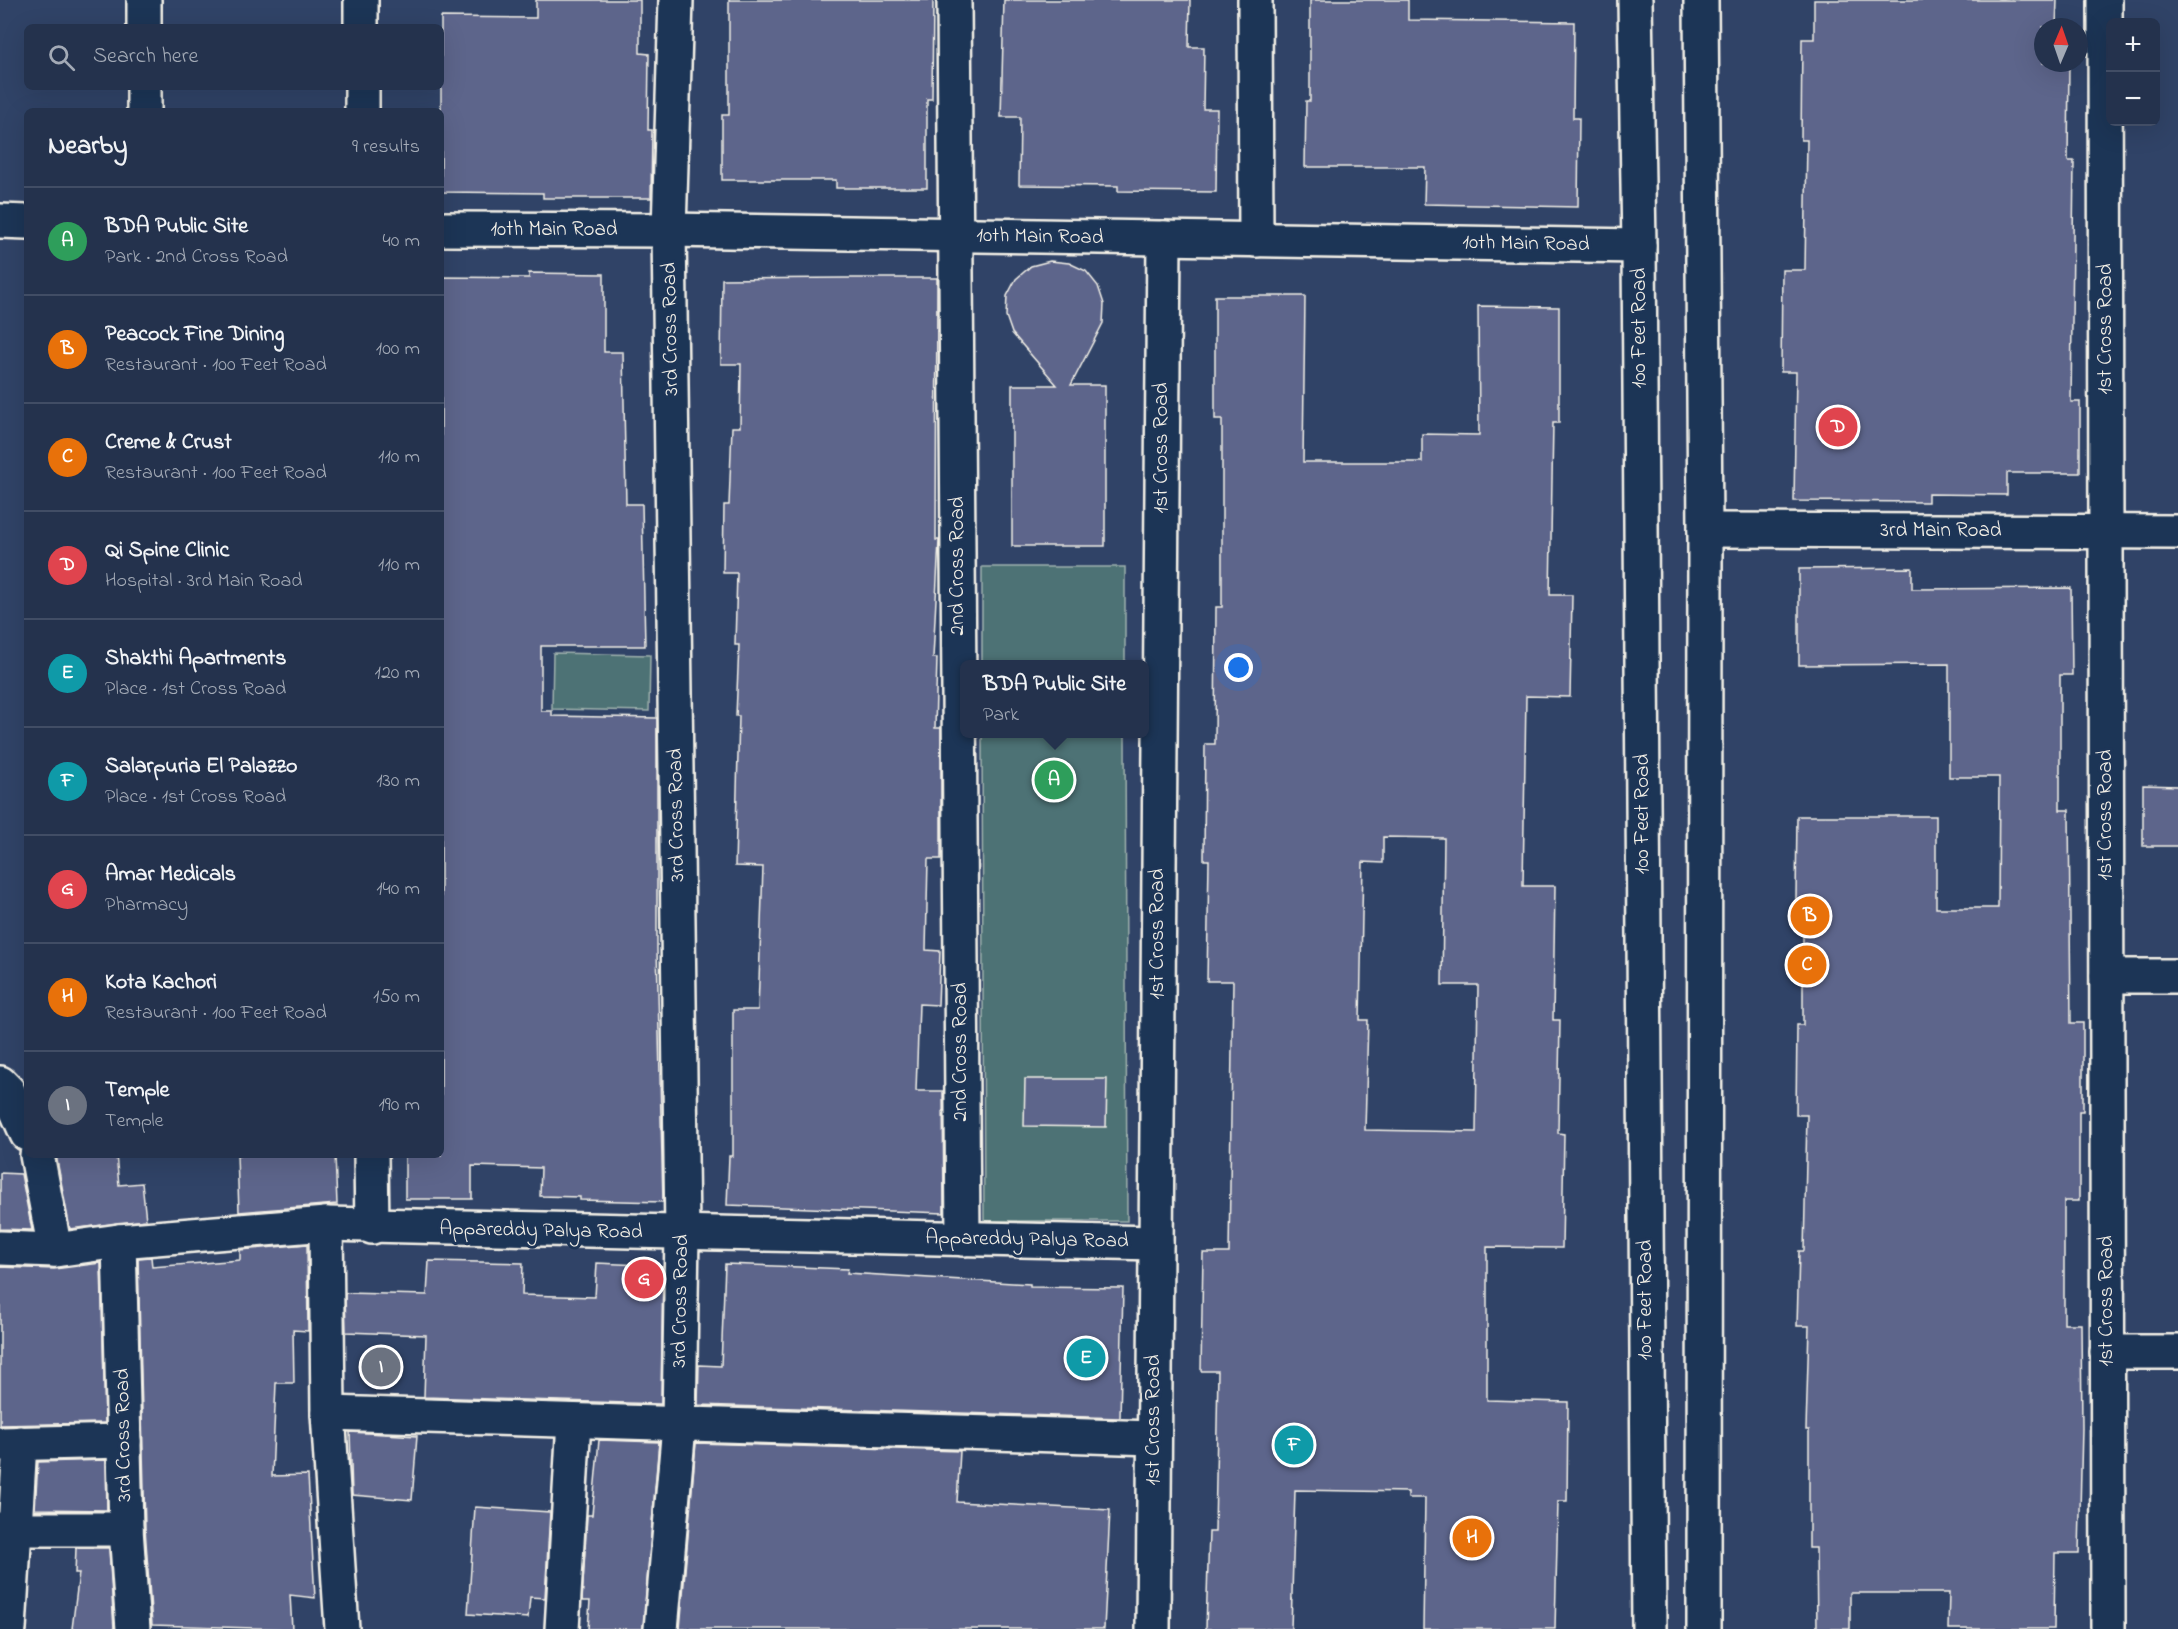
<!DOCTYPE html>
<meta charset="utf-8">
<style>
body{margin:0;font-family:"Indie Flower",sans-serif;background:#303e57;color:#f1f3f6}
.controls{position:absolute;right:18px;top:18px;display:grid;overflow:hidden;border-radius:9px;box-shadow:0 6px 24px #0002}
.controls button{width:54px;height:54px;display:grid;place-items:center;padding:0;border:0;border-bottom:2px solid #414d65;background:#24324d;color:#f1f3f6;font:30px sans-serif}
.compass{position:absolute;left:2034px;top:18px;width:54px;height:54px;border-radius:50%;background:#24324d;box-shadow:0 6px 24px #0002;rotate:2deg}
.you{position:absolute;left:1239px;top:668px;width:21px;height:21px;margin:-15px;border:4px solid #fff;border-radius:50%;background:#1a73e8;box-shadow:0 0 0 9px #1a73e833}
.badge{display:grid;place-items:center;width:39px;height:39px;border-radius:50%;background:#ff9aa2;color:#fff;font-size:20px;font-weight:700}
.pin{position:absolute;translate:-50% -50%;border:3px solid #fff;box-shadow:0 2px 6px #0006}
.popup{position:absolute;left:960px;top:660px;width:189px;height:78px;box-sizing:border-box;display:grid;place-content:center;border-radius:9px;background:#24324d;filter:drop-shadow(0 2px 4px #0005);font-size:20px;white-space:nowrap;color:#a3aab6}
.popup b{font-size:22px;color:#f1f3f6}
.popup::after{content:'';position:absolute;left:50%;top:100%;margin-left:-12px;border:12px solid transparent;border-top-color:#24324d}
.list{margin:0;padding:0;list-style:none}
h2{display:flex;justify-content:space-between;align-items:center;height:78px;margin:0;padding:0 24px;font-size:26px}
h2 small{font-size:20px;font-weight:400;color:#a3aab6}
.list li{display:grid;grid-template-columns:39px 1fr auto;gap:18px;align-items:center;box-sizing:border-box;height:108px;padding:0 24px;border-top:2px solid #414d65}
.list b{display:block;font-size:22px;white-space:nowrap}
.list p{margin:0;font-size:20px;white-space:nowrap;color:#a3aab6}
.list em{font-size:20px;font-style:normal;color:#a3aab6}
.icon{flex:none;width:33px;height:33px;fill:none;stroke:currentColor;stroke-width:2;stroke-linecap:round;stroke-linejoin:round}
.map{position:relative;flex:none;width:2178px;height:1629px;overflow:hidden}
.search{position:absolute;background:#24324d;box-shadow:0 6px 24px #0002;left:24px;top:24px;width:420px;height:66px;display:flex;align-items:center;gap:15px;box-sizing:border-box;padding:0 21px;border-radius:9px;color:#a3aab6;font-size:22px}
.panel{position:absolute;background:#24324d;box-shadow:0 6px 24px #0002;left:24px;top:108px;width:420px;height:1050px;border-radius:9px}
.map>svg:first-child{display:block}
.green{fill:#4d7274;stroke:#a0b2ae;stroke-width:1.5}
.building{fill:#5d658b;stroke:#f4f1e8;stroke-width:1.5;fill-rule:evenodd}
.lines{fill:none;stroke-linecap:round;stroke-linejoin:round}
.minor-casing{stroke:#f4f1e8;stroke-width:38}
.primary-casing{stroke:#f4f1e8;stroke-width:38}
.minor{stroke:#1d3557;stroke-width:33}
.primary{stroke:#1d3557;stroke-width:33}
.labels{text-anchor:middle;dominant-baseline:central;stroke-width:6;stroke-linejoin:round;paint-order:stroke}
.street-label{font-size:21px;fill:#f4f1e8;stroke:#1d3557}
</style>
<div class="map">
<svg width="2178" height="1629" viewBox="0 0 2178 1629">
<rect width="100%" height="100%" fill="#304367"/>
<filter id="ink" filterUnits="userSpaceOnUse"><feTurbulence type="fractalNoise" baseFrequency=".0167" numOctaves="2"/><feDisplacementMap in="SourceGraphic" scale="12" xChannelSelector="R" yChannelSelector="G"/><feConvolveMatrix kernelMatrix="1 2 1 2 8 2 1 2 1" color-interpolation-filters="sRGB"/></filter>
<g filter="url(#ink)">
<g class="green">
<path d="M1125 567V664H982V567Z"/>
<path d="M553 653 650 655 649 711 552 709Z"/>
<path d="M982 734H1125L1127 1221H984Z"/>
</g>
<g class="building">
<path d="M536 0H640V53L649 54 648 130H652L651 198H543V193L441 192V17L536 18Z"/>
<path d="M729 0H933L932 99H927V188H836V180H722V115H729Z"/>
<path d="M1004 0H1190L1189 47H1204L1203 109H1217L1216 192 1118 191V186L1019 185 1020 117H1001Z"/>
<path d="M1310 0H1408V20L1574 22 1573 118H1579L1578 207 1424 204 1425 167H1305L1306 101H1310Z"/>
<path d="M1814 0H2057L2056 27H2043V63H2069L2068 161H2074L2071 402H2080V473H2007V495L1928 494V502L1794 501 1796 372H1781L1782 270H1805L1807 140H1801L1802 39H1814Z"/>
<path d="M1050 261 1069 263 1086 271 1098 286 1104 304 1103 323 1071 385H1105V546H1012V385H1057L1012 333 1006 316 1007 296 1016 279 1031 266Z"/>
<path d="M529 273 604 274V352H623L626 504H642L645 646H541V711H552V716L657 718V949L663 1202 580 1200V1197L540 1196 541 1168 472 1166V1199H405V1155H441V277L529 278Z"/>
<path d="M844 278H937L936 540H939L933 658H937L935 728H941V859H928L926 950 940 951 938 1005 919 1004 916 1091H943L944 1213 727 1205 729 1156H733V1010H758L763 867 735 866 739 716H736L739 645H735L737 573H723L724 505H729L732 427H740L741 364H721L722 279Z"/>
<path d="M1215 296H1305L1303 462H1422V434L1479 435 1478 306 1559 307V423H1553L1550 595H1572L1570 697 1526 696 1523 886H1555L1553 1020H1560L1558 1133 1564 1134 1562 1248 1487 1247V1400L1568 1402 1567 1501H1558L1555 1629H1423L1425 1498H1408V1492L1295 1490 1291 1629H1206L1209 1532H1215L1218 1371H1201L1203 1253H1229L1233 981H1207L1209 860H1204L1205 744H1215L1216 607H1222V419H1215ZM1383 837 1444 838 1442 985H1478L1476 1132 1365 1130 1368 1020H1360L1363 862 1383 863Z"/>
<path d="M1912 568V589L2071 588 2072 675H2060V810H2069L2071 1023H2083V1111H2079V1201H2064V1324H2081L2082 1428 2079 1553H2055L2054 1629H1948L1949 1593H1850V1629H1817L1816 1548H1809V1430H1806L1809 1326H1797L1799 1251H1804L1807 1115H1796L1797 1025H1803V899H1796L1797 816H1936V908H1998L1999 777H1949V664L1799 665V569Z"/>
<path d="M2143 785 2178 786V846H2143Z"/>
<path d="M1025 1079H1107L1106 1127 1024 1126Z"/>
<path d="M56 1155H116L119 1185 142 1183 146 1220 70 1229Z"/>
<path d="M237 1155H335L337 1204 239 1212Z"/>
<path d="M0 1173 21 1174 32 1230 0 1229Z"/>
<path d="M307 1244 308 1331 293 1330 294 1383H276L272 1476 308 1475 315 1598 290 1595 292 1629 152 1625 145 1528 138 1258 151 1257 152 1267 240 1260V1250Z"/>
<path d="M429 1261 523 1263 522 1295 595 1297 597 1263 663 1266 661 1404 424 1397 426 1335 346 1332 345 1293 427 1295Z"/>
<path d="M101 1263 105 1423 0 1425V1267L54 1269Z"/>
<path d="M725 1264 848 1269 847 1273 1030 1284V1287L1123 1288 1120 1418 698 1405 699 1365 721 1366Z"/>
<path d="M350 1432 417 1436 412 1500 352 1495Z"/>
<path d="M599 1440 659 1442 643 1629H588L590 1601H582L587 1515H592Z"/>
<path d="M696 1443 960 1451 957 1502 1110 1510 1104 1629H680Z"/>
<path d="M106 1460 107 1510 35 1509 38 1462Z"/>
<path d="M475 1507 550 1512 545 1598 530 1597 528 1618 468 1614Z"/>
<path d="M76 1548H109L114 1629H72L79 1573H75Z"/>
</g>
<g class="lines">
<g class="minor-casing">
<g id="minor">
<path d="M361 0V27"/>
<path d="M954 0 963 1239"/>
<path d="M1255 0 1256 240"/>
<path d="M2105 0 2108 1629"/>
<path d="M144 27V0"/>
<path d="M362 87V111"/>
<path d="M144 111V87"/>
<path d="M0 221 27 222"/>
<path d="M441 229 669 230 1639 246"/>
<path d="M1705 530 2178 532"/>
<path d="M2107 976H2178"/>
<path d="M0 1083 8 1091 27 1134"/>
<path d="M37 1155 55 1250"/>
<path d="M371 1155 372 1227"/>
<path d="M326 1224 328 1413 342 1629"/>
<path d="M119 1241 126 1529 133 1629"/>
<path d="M0 1248 55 1250 119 1241 326 1224 1156 1243"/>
<path d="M2107 1352H2178"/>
<path d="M328 1413 1154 1438"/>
<path d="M0 1444 124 1441"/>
<path d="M0 1529H126"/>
<path d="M9 1629 20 1443"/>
<path d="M562 1629 574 1421"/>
<path d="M661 1629 679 1426 682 1233 669 230 676 0"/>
<path d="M1153 1629 1164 238"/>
</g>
</g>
<g class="primary-casing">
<g id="primary">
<path d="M1635 0 1639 246 1649 1629"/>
<path d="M1701 0 1705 530 1704 1629"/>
</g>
</g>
<use href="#minor" class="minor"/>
<use href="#primary" class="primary"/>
</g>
</g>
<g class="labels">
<g class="street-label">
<text x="554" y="230">10th Main Road</text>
<text transform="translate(1040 237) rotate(1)">10th Main Road</text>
<text transform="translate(1526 244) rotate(1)">10th Main Road</text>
<text transform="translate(1640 328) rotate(-90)">100 Feet Road</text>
<text transform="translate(671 329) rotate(-91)">3rd Cross Road</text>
<text transform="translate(2106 329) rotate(-90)">1st Cross Road</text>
<text transform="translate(1162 448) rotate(-90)">1st Cross Road</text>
<text x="1941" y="531">3rd Main Road</text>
<text transform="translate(958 566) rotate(-90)">2nd Cross Road</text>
<text transform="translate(1643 814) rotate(-90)">100 Feet Road</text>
<text transform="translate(677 815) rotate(-91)">3rd Cross Road</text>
<text transform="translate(2106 815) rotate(-90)">1st Cross Road</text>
<text transform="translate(1158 934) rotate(-90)">1st Cross Road</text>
<text transform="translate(961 1052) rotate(-90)">2nd Cross Road</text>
<text transform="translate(541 1231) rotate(1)">Appareddy Palya Road</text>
<text transform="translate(1027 1240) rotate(1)">Appareddy Palya Road</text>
<text transform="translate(1646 1300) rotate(-90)">100 Feet Road</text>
<text transform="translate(681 1301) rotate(-89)">3rd Cross Road</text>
<text transform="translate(2107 1301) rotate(-90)">1st Cross Road</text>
<text transform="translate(1154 1420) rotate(-90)">1st Cross Road</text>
<text transform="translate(124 1435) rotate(-91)">3rd Cross Road</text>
</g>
</g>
</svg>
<div class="controls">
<button>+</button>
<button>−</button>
</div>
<svg class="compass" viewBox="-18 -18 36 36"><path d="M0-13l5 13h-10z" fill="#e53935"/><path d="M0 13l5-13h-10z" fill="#a3aab6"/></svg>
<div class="you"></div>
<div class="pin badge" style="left:1054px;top:780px;background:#2e9e5b">A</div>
<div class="popup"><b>BDA Public Site</b>Park</div>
<div class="pin badge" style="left:1810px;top:916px;background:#e8710a">B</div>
<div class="pin badge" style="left:1807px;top:965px;background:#e8710a">C</div>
<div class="pin badge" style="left:1838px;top:427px;background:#e0444e">D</div>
<div class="pin badge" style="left:1086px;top:1358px;background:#0f9aa8">E</div>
<div class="pin badge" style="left:1294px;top:1445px;background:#0f9aa8">F</div>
<div class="pin badge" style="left:644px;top:1279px;background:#e0444e">G</div>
<div class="pin badge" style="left:1472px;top:1538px;background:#e8710a">H</div>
<div class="pin badge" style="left:381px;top:1367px;background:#6b7280">I</div>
<div class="search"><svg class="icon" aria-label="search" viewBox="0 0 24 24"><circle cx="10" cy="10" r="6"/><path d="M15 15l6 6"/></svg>Search here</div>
<section class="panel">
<h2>Nearby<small>9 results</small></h2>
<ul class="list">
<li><span class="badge" style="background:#2e9e5b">A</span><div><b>BDA Public Site</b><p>Park · 2nd Cross Road</p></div><em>40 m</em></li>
<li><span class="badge" style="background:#e8710a">B</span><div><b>Peacock Fine Dining</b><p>Restaurant · 100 Feet Road</p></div><em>100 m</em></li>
<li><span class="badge" style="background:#e8710a">C</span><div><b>Creme &amp; Crust</b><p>Restaurant · 100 Feet Road</p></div><em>110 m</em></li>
<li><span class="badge" style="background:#e0444e">D</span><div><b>Qi Spine Clinic</b><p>Hospital · 3rd Main Road</p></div><em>110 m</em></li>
<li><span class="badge" style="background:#0f9aa8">E</span><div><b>Shakthi Apartments</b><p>Place · 1st Cross Road</p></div><em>120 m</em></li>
<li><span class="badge" style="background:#0f9aa8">F</span><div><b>Salarpuria El Palazzo</b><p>Place · 1st Cross Road</p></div><em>130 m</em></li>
<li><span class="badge" style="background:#e0444e">G</span><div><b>Amar Medicals</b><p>Pharmacy</p></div><em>140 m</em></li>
<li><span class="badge" style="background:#e8710a">H</span><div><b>Kota Kachori</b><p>Restaurant · 100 Feet Road</p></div><em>150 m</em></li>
<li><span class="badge" style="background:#6b7280">I</span><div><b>Temple</b><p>Temple</p></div><em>190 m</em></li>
</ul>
</section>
</div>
